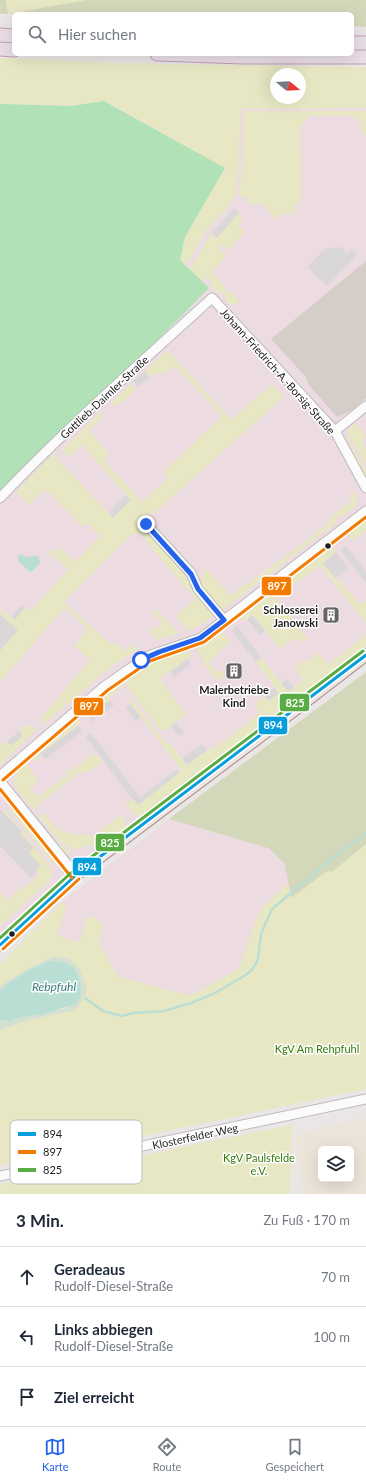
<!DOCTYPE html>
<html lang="de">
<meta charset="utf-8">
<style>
body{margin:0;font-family:Lato,sans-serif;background:#f2f2f3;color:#1f2937}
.controls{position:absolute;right:12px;bottom:12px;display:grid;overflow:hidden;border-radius:6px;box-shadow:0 4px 16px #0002}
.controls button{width:36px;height:36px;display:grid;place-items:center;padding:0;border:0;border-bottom:1px solid #e0e1e3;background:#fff;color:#1f2937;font:20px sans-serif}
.compass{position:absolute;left:270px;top:68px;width:36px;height:36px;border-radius:50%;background:#fff;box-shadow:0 4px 16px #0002;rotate:108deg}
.stop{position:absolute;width:12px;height:12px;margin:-9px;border:3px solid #2563eb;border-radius:50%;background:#fff}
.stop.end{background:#2563eb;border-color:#fff;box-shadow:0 1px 4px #0008}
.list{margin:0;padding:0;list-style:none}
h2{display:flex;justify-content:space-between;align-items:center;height:52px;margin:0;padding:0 16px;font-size:17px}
h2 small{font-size:13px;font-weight:400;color:#747a83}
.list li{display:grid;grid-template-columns:26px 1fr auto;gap:12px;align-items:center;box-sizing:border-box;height:60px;padding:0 16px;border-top:1px solid #e0e1e3}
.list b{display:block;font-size:15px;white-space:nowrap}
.list p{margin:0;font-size:13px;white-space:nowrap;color:#747a83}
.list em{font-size:13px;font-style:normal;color:#747a83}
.icon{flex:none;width:22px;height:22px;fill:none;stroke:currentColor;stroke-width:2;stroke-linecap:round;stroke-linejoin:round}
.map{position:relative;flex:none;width:366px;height:1194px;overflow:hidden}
.search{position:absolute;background:#fff;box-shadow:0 4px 16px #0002;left:12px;right:12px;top:12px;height:44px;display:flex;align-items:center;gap:10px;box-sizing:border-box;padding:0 14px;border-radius:6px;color:#747a83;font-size:15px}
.sheet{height:232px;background:#fff}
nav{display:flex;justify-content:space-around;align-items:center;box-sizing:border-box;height:56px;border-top:1px solid #e0e1e3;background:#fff;font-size:11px;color:#747a83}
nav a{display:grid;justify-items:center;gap:2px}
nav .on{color:#2563eb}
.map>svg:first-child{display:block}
.commercial{fill:#eddbe2}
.religious{fill:#d9d7d7}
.construction{fill:#d5cdc7}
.farmland{fill:#ece3d9;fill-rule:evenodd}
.grass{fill:#e8e7c4;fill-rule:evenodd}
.forest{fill:#d4d8bb}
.wetland{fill:#d3e0d2}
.pitch{fill:#b1e1b6}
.water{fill:#b9dfd5}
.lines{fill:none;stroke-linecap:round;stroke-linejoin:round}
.stream{stroke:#b9dfd5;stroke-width:2.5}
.minor-casing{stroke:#bdbbbb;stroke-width:11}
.major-casing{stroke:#a18882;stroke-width:13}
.highway-casing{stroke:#c09cb8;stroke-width:15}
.minor{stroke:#fcfbfb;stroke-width:9}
.major{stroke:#f0e5e3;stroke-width:11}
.highway{stroke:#e9dee5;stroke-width:13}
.bus-1-casing{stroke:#fff;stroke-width:6}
.bus-2-casing{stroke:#fff;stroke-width:6}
.bus-3-casing{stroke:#fff;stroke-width:6}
.bus-1{stroke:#069edb;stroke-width:3}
.bus-2{stroke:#f47b01;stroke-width:3}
.bus-3{stroke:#59ab43;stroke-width:3}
.route{stroke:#2563eb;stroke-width:5}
.bus-dot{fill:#1d1d1d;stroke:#fff;stroke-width:1.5}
.labels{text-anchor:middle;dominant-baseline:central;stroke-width:3;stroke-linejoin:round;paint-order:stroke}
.street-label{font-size:11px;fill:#1d1d1d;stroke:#fff}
.poi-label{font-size:11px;font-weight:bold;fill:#1d1d1d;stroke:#fff;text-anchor:end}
.park-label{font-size:11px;fill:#377a0c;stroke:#fff}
.water-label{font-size:12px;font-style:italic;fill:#397b7e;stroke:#fff}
.key{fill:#fff;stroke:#bbb;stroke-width:1}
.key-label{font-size:11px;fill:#1d1d1d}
.line-badge{stroke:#fff;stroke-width:1.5}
.badge-label{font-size:11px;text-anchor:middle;font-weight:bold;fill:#fff}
</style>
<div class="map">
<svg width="366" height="1194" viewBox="0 0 366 1194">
<rect width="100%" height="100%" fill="#ebe6e6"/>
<g class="commercial">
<path d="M366 108V637L147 815 59 880 0 934V493L90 403 120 376 209 288 186 266 207 229 225 211 238 176 240 109Z"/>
<path d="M196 799 341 851 272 909 258 959 170 1009 31 933 61 902Z"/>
</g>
<g class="religious">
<path d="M234 208 239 213 217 238 212 233Z"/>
<path d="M340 247 347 253 352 249 357 255 327 286 307 267 324 250 328 248Z"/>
<path d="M145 371 150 377 138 387 133 381Z"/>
<path d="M126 495 131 500 113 518 108 513Z"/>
<path d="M346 546 366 572V583L340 550Z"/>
<path d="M336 552 348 568 335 578 323 563Z"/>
<path d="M21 605 25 608 15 620 11 617Z"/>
<path d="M0 614 18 630 0 651Z"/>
<path d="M252 615 265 631 260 635 247 619Z"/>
<path d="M237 626 262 658 256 662 232 631Z"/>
<path d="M188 659 191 664 174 677 171 671Z"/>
<path d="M287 679 294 687 288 692 281 683Z"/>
<path d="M275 687 280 693 268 701 264 696Z"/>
<path d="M110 700 114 705 92 722 87 715 92 711 93 713Z"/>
<path d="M131 704 141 717 136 721 126 708Z"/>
<path d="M176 722 184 732 179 736 171 726Z"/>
<path d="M78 726 82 731 45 759 41 753Z"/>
<path d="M19 731 23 736 11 746 7 742Z"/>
<path d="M91 733 140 797 176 770 179 774 138 806 86 737Z"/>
<path d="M202 744 207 750 187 765 182 759Z"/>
<path d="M0 809 22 831 20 833 34 848 41 865 36 870 37 871 31 878 0 846Z"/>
</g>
<path class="construction" d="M366 261V398L352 410 337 417 308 384 306 377 271 339Z"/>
<path class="farmland" d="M366 1118V1194H303L297 1153 296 1137 309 1131ZM321 1149H351V1179H321Z"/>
<g class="grass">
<path d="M6 0H86L8 14Z"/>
<path d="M0 58 119 63 366 67V108L240 109 238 176 234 198 225 211 207 229 186 266 180 260 185 237 225 168 105 101 71 106 0 104ZM276 74H300V98H276Z"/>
<path d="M243 111H366V135L362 134 361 122 356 118 351 116H311C305 120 302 124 300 131L301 202 296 203 295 213 277 215 275 220 264 204H248V195L241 198 238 194 242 175Z"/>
<path d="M239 213 241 214 239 216 243 221 239 226 245 231 229 251 223 245 219 249 226 256 212 272 225 286 224 288 229 293 230 291 239 301 236 305 227 303 225 300 226 296 222 292 218 293 210 286 211 282 209 278H205L202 281 189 269 212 233 217 238Z"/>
<path d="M167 350 231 419 272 384 284 397 143 523 179 566 200 599 214 616 199 626 188 630 175 616 196 599 153 550 141 534H132L64 602 112 645 115 642 126 651 133 644 138 649 116 663 41 726V717L90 660 74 646 88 629 65 608 0 682V651L18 630 0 614V608L15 620 25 608 31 610 68 570 56 558 49 556 50 550 53 549 57 551 60 547 75 562 100 536 87 523 83 527 45 489 29 505 16 492 53 454 113 518 131 500 82 445 69 458 62 450 102 411V418L89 430 108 453 105 461 142 502 168 478 163 472 222 416 175 366 167 372 154 374 150 377 145 371Z"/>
<path d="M131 384 136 389C129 396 120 408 110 404Z"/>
<path d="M355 423 366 437 361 442 366 449V464L347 432 351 427Z"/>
<path d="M345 434 366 470V479L345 441Z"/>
<path d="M352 490 357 499 355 507 342 517 341 515 335 519 337 522 221 611C211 598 192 586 207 569L231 596 245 583 247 585 276 562H278L330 522 328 519 350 502 351 491Z"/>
<path d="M366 520V531L353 541 348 535C350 528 359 523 366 520Z"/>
<path d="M330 546 333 548 336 552 323 563 337 581 339 579 360 605 366 600V623L320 566 293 585 288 580V578Z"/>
<path d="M278 587H281L284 592 276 599 287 614 289 613 308 639 305 641 294 639 280 649 253 615 243 622 240 618Z"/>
<path d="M155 609 179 633 157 640 148 630 150 628 154 631 162 622 151 612Z"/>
<path d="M220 631 223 633 230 643 216 653 218 655 209 662 218 673 222 670 225 674 217 681 205 665 197 648 199 644Z"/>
<path d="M366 635V646L327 679 147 815C137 819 132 812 125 804L133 799 138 805 182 771 131 704 129 702 131 700 123 688H122L109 697 110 700 93 713 91 711 87 715 83 709 117 683 122 686 166 744 169 742 187 765 211 747 213 749 260 713 253 704 264 696 268 701 279 693 256 662 262 658 288 692 303 680 295 668 304 660 306 662 318 652 328 664Z"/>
<path d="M187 649 191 656 160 679 186 714 165 731 160 730 126 685 124 678C146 663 162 656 187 649Z"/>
<path d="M76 716 81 723 41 753 37 763 30 757Z"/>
<path d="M27 725H30L36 730 0 765V745L2 743 7 742 11 746 23 736 19 731 24 726Z"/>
<path d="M95 753 102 762 89 772 79 773 33 809C20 792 3 784 24 763L31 769 38 782 30 788 37 797 63 778 65 779 69 776 65 770 66 768 70 772Z"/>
<path d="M8 808H14C22 818 28 828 36 837 43 845 56 853 58 864H53Z"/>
<path d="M6 810 50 867C53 872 52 875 50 880L0 926V893L8 900 22 886 25 888 40 874 36 870 41 865 29 853 34 848 20 833 22 831 3 812Z"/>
<path d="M42 813 46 815 56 829 59 827 63 832 93 836 119 816H122C135 830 106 844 96 850L91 844 85 848 83 847 72 851 58 840 39 816Z"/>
<path d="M37 819 55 840 70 853 68 855 61 850 37 821Z"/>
<path d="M366 844V1089L0 1166V1030L29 1020 71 1011 55 956 27 969 0 986V964L60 904 61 902 64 904 67 908 56 935 79 942 88 916 97 919 104 927 99 942 117 976 187 995 197 993 239 968 258 915 263 906 288 884 291 898 327 870 332 872Z"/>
<path d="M292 1125 290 1194H0V1184Z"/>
</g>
<g class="forest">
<path d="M0 0H6L8 14 86 0H366V27L352 26V14H0Z"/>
<path d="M366 672V844L332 872 327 871 291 898 285 864 268 848 169 819Z"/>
</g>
<path class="wetland" d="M55 956 70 959 80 969 87 991 78 1007 71 1011 29 1020 0 1030V1021L6 1019 8 1022 16 1018 18 1019 23 1016 41 1013 46 1014 72 1006 81 993 79 980 48 961C32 970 11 978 0 993V986L27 969Z"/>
<path class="pitch" d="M104 101 225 168 185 237 180 260 209 288C142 358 67 422 0 493V104L71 106Z"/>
<g class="water">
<path d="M20 554C22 555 25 557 27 557 34 556 39 553 40 563L33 571 30 572 19 562 18 558Z"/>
<path d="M48 961C55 961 66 962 71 966 80 973 85 995 76 1003 73 1006 69 1006 65 1007 59 1009 54 1012 48 1013 38 1016 27 1014 18 1019L16 1018 8 1022 6 1020 0 1021C0 1014 0 998 0 992 5 982 37 967 48 961Z"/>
</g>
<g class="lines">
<path class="stream" d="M85 998 103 1011 122 1016 133 1013 164 1011 191 1003 213 994 244 976 252 970 255 965 258 959 261 934 272 909 341 851 366 833"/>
<g class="minor-casing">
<g id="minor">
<path d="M335 431 366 406"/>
<path d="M0 498C67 428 140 363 212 298L335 431 366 488"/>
<path d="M146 524 191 573 198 589 224 620"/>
<path d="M0 776 105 686 148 656 201 638 366 511"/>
<path d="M0 781 76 875"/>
<path d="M0 1176 366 1099"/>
</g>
</g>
<g class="major-casing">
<path id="major" d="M0 945 76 875 266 732 366 655"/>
</g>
<g class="highway-casing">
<g id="highway">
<path d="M0 35 14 36"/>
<path d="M352 43H366"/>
<path d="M0 49 14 50"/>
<path d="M157 54 243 57H366"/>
</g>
</g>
<use href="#minor" class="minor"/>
<use href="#major" class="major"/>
<use href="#highway" class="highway"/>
<g class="bus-1-casing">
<path id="bus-1" d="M0 945 76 875 366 655"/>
</g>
<g class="bus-2-casing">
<g id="bus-2">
<path d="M3 780 108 690 150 661 204 642 366 517"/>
<path d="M0 789 72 878"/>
<path d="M3 949 79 879"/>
</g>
</g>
<g class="bus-3-casing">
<path id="bus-3" d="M0 938 73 871 363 651"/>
</g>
<use href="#bus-1" class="bus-1"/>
<use href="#bus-2" class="bus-2"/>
<use href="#bus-3" class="bus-3"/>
</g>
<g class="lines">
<path class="route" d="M141 660 159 652 200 638 224 620 198 589 191 574 146 524"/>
</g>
<defs>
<g id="building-square" transform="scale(0.9)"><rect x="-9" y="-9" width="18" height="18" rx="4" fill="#656363" stroke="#fff"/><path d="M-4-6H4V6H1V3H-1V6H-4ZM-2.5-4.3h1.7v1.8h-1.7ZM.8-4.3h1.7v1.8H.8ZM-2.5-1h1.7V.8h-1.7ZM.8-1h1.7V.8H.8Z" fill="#fff"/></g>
</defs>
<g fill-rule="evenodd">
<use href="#building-square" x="331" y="615"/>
<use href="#building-square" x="234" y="671"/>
</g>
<g class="bus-dot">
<circle cx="328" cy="546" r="3.5"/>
<circle cx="12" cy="934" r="3.5"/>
</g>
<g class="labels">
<g class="street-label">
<text transform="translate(278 371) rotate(48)">Johann-Friedrich-A.-Borsig-Straße</text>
<text transform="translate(104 397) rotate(-43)">Gottlieb-Daimler-Straße</text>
<text transform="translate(195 1136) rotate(-12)">Klosterfelder Weg</text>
</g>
<g class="poi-label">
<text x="318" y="609">Schlosserei<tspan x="318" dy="13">Janowski</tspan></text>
<text x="234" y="689" text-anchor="middle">Malerbetriebe<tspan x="234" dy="13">Kind</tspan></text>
</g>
<g class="park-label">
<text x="317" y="1048">KgV Am Rehpfuhl</text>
<text x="259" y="1157">KgV Paulsfelde<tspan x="259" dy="13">e.V.</tspan></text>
</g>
<g class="water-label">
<text x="54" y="986">Rebpfuhl</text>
</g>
</g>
<rect x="10" y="1120" width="132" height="64" rx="6" class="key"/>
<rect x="18" y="1132" width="18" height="4" fill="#069edb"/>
<rect x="18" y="1150" width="18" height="4" fill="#f47b01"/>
<rect x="18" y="1168" width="18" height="4" fill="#59ab43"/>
<g class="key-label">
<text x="43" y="1138">894</text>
<text x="43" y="1156">897</text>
<text x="43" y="1174">825</text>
</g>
<g class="line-badge">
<rect x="261" y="576" width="31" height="20" rx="4" fill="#f47b01"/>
<rect x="279" y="693" width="31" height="19" rx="4" fill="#59ab43"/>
<rect x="73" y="697" width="31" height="19" rx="4" fill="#f47b01"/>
<rect x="258" y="716" width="30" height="19" rx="4" fill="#069edb"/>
<rect x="95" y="833" width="30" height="19" rx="4" fill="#59ab43"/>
<rect x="72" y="857" width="30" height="19" rx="4" fill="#069edb"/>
</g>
<g class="badge-label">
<text x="277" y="590">897</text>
<text x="295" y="707">825</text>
<text x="89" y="710">897</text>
<text x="273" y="729">894</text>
<text x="110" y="847">825</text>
<text x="87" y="871">894</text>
</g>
</svg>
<div class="controls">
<button><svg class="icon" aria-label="layers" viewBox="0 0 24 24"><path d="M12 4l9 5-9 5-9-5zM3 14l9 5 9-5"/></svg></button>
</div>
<svg class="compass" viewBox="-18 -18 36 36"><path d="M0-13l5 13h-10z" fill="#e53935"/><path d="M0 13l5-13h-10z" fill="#747a83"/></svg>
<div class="stop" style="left:141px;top:660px"></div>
<div class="stop end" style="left:146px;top:524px"></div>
<div class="search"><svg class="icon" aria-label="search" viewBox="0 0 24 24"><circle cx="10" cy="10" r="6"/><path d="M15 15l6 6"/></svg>Hier suchen</div>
</div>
<section class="sheet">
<h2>3 Min.<small>Zu Fuß · 170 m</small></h2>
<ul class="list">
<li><svg class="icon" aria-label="ahead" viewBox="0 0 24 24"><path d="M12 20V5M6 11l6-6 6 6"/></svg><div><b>Geradeaus</b><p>Rudolf-Diesel-Straße</p></div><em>70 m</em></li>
<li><svg class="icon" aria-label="left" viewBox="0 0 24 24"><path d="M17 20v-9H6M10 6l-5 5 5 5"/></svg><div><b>Links abbiegen</b><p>Rudolf-Diesel-Straße</p></div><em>100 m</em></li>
<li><svg class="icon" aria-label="arrive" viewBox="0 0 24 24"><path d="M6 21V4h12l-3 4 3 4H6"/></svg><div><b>Ziel erreicht</b></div></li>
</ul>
</section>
<nav>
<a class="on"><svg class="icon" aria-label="map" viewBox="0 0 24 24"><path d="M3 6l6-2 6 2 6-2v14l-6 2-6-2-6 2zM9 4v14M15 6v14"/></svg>Karte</a>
<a><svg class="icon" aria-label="directions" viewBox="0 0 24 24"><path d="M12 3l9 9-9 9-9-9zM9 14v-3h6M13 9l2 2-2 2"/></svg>Route</a>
<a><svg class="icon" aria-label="saved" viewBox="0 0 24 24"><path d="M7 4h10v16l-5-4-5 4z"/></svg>Gespeichert</a>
</nav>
